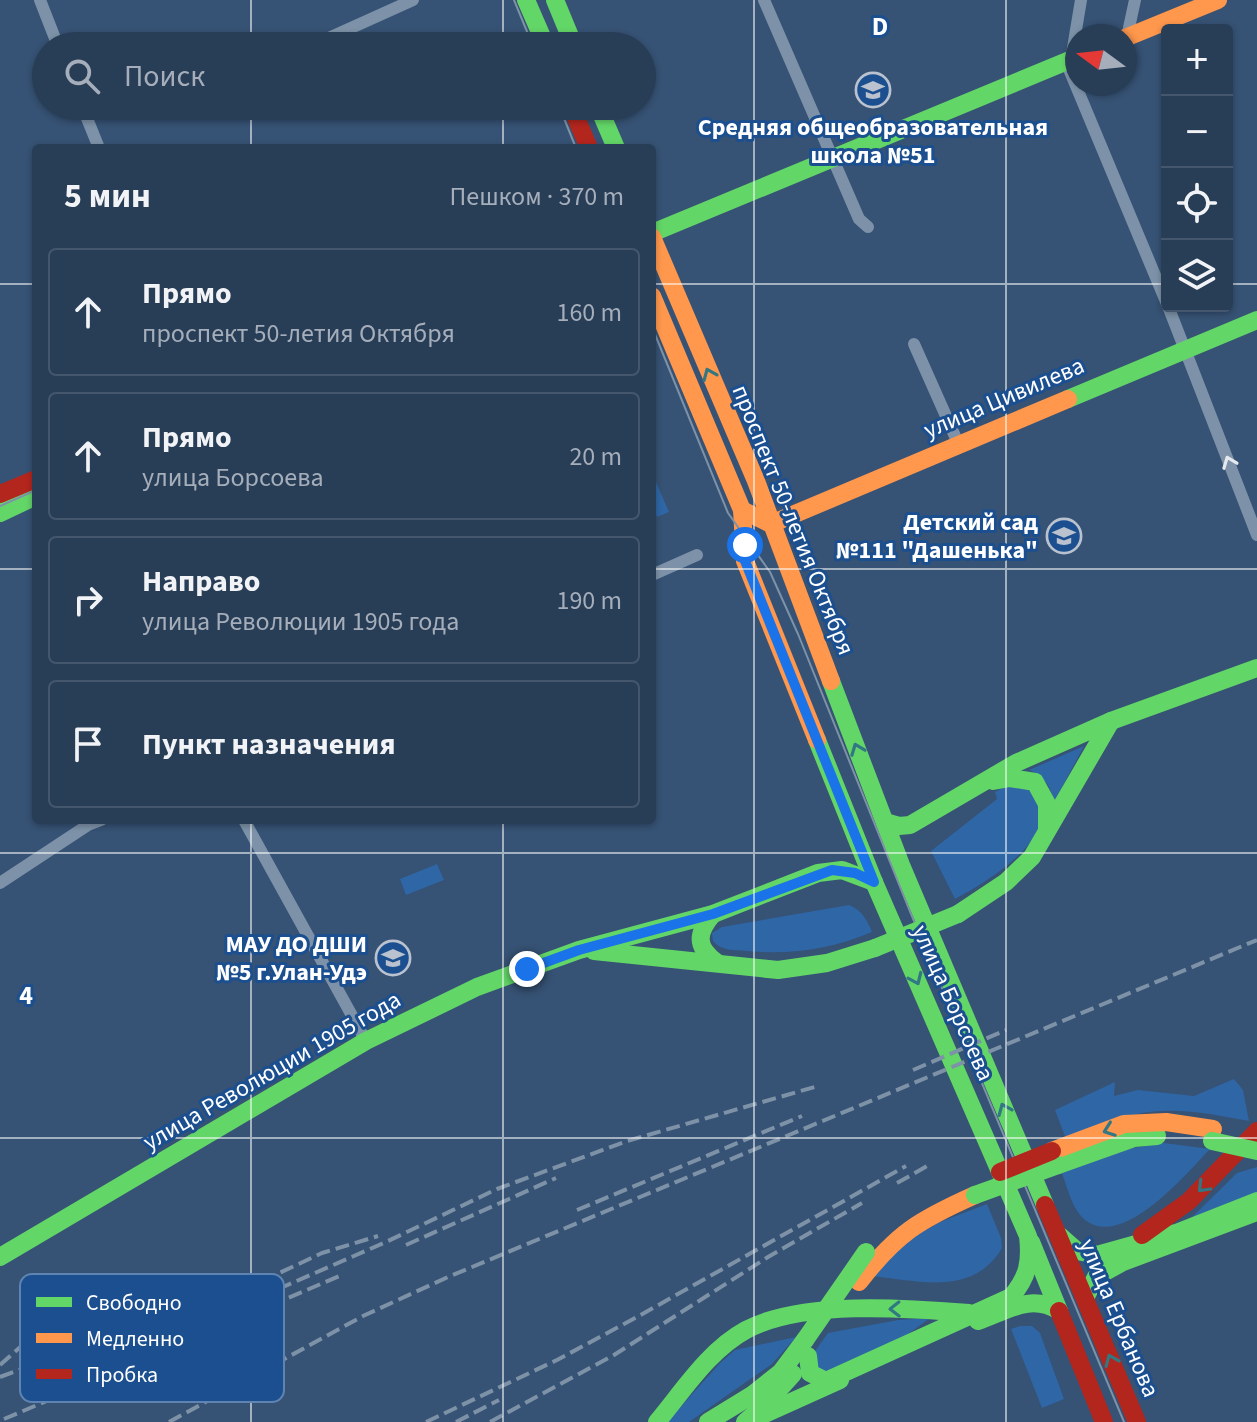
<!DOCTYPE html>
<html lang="ru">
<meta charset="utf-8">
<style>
body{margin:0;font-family:"Source Sans 3",sans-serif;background:#30455d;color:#f1f3f6}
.controls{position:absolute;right:24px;top:24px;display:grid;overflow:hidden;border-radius:8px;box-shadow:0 2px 6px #0004}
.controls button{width:72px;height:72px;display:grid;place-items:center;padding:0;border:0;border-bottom:2px solid #44576d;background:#283e57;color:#f1f3f6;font:40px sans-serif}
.compass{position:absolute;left:1065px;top:24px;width:72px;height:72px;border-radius:50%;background:#283e57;box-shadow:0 2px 6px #0004;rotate:285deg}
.stop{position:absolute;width:24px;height:24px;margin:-18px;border:6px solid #1a73e8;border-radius:50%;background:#fff}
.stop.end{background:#1a73e8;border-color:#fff;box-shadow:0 2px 8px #0008}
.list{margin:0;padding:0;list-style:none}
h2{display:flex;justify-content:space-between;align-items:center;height:104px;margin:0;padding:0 32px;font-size:34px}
h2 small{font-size:26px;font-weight:400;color:#a5aeba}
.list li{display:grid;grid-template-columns:52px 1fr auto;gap:24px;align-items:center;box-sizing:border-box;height:128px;margin:0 16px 16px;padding:0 16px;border:2px solid #44576d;border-radius:8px}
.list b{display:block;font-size:30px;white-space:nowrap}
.list p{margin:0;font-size:26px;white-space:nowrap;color:#a5aeba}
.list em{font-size:26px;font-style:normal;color:#a5aeba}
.icon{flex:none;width:44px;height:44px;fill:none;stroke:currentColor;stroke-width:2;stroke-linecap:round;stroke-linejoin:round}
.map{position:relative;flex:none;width:1257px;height:1422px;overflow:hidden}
.search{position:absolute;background:#283e57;box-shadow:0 2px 6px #0004;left:32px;top:32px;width:624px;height:88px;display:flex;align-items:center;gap:20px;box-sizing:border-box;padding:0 28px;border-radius:44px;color:#a5aeba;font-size:30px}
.panel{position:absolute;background:#283e57;box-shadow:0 2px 6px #0004;left:32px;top:144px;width:624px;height:680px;border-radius:8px}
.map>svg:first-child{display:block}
.green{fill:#2f66a5}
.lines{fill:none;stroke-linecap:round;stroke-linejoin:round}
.street{stroke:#7d92a8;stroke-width:12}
.fast{stroke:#63d668;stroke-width:18}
.slow{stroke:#ff974d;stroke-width:18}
.jam{stroke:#b3261e;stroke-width:18}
.tram{stroke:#7e92a7;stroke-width:2}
.rail{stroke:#7e92a7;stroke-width:4;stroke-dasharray:14 6;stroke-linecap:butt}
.fast-bridge{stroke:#63d668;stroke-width:18}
.jam-bridge{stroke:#b3261e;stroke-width:18}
.oneway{stroke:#317883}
.oneway2{stroke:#e5e9ee}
.route{stroke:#1a73e8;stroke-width:10}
.grid{fill:none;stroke:#fff;stroke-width:2;stroke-opacity:0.55}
.labels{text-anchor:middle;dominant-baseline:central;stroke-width:6;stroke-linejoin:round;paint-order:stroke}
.poi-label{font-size:24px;font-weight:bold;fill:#fff;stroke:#1b4f8f;text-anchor:end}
.street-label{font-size:24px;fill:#fff;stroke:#1b4f8f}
.key{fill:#1b4f8f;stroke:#5f84b1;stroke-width:2}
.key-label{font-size:22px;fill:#fff}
.grid-label{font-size:26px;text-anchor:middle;font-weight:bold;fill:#fff;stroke:#1b4f8f;stroke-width:6;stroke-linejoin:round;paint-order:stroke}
</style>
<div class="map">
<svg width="1257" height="1422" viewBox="0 0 1257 1422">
<rect width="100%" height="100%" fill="#365274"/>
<g class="green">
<path d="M652 473 669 512 657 517 652 505Z"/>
<path d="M1084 746 1053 804C1053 788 1044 776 1029 770Z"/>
<path d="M1008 785 1030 788C1072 832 987 882 955 899L931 851 997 799 995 792Z"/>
<path d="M437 864 444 880 406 895 400 879Z"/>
<path d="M849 905C862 910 867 920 872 932 831 949 792 955 747 951 735 950 721 951 713 941L712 933 722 927Z"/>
<path d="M1234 1079 1243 1090 1249 1121C1212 1114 1175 1106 1137 1114 1113 1119 1089 1131 1066 1139L1055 1110 1115 1082 1114 1096 1138 1090 1194 1096Z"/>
<path d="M1164 1143 1210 1149C1186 1174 1118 1256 1081 1216 1071 1205 1067 1186 1061 1171L1109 1152Z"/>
<path d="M1257 1167V1199L1176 1233 1237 1173Z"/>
<path d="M987 1204 1001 1238 1002 1248C972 1298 918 1280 869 1276L903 1243 940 1222Z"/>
<path d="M930 1318 904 1337 827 1371H821L815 1366V1351L828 1333 898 1320Z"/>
<path d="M1020 1326H1032L1040 1333 1064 1399 1042 1408 1011 1329Z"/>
<path d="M796 1337 772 1364 689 1422H667L720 1363 735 1350Z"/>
</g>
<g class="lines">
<g class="street">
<path d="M40 0 58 46"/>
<path d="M764 0 859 219 868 227"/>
<path d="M1127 37 1135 0"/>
<path d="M311 46 413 0"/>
<path d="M1071 60 1081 0"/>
<path d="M1066 62 1167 304"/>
<path d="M82 106 99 148"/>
<path d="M1168 306 1257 535"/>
<path d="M914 344 958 443"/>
<path d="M652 575 697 555"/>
<path d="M244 820 366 1041"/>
<path d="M0 883 88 825 101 820"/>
</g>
<g class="fast">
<path d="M526 0 546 46"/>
<path d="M555 0 574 46"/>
<path d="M598 106 616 148"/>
<path d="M652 233 1077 57"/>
<path d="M1068 399 1257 320"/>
<path d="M0 513 36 496"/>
<path d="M831 681 901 865 1045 1205"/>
<path d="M993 781 1010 778 1035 782 1047 804V830"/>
<path d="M885 822 899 826 910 825 1016 763 1111 721 1257 668"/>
<path d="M713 914C697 933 695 946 716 962"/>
<path d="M958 914 1006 882 1032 857 1111 721"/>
<path d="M594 951 778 970 827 963 875 948"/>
<path d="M1058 1165 1134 1138 1157 1136"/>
<path d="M1060 1236 1077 1251 1097 1255 1176 1233 1257 1201"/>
<path d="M1031 1242 1059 1311"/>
<path d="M0 1257 366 1041 477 987 579 950 713 914 818 873 842 870 874 882"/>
<path d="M1085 1298 1096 1277 1123 1262 1257 1212"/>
<path d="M978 1321C1007 1311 1031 1293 1059 1311"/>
<path d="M808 1356 810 1373 826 1381 1011 1297C1028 1277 1031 1262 1028 1236L874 882 817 740"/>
<path d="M758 1417 840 1380"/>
<path d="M657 1422C683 1391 709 1350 746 1330 802 1300 907 1308 969 1313"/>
<path d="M708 1422 752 1395 781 1372 805 1340"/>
<path d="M745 1422 766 1404 793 1374"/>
</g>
<g class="slow">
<path d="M1125 38 1218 0"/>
<path d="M652 237 756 481 831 681"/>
<path d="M652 296 742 510 745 561 817 740"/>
<path d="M742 510 771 524 1068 399"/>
<path d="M1052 1151 1124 1124 1166 1122 1213 1129"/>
<path d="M859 1282C897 1233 919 1220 975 1195"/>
</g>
<g class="jam">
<path d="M571 106 589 148"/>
<path d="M0 494 36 479"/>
<path d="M1045 1205 1137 1422"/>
<path d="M1142 1235 1189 1201 1257 1131"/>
<path d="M1059 1311 1104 1422"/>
</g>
<g class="tram">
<path d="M514 0 533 46"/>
<path d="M559 106 576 148"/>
<path d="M652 327 728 513 770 572 798 634 911 914 1124 1422"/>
<path d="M0 506 36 490"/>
</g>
<g class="rail">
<path d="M913 1070 1006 1030"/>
<path d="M897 1183 929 1165"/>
<path d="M577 1210 802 1116"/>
<path d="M406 1245 556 1178"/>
<path d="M137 1323 187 1291"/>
<path d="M197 1337 344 1274"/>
<path d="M0 1365 64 1308 80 1299"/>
<path d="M95 1369 386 1242 497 1189 627 1141 818 1086"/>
<path d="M0 1377 104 1339 194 1313 322 1253 378 1236"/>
<path d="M4 1419 113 1373"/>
<path d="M169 1422 363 1316 448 1277 1257 940"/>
<path d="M426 1422 557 1360 637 1317 906 1166"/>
<path d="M456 1422 499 1400"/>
<path d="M490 1422 614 1355 768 1257 862 1203"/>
</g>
<g class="fast-bridge">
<path d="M875 948 958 914"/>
<path d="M1212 1141 1257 1151"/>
<path d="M975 1195 1058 1165"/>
<path d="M805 1340 866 1252"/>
</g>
<path class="jam-bridge" d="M1000 1172 1052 1151"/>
</g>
<defs><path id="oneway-chevron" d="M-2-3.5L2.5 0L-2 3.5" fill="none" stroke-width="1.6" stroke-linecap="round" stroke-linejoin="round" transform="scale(2)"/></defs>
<g class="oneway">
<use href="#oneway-chevron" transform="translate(709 374) rotate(-113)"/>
<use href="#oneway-chevron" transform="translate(857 749) rotate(-111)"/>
<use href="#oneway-chevron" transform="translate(916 979) rotate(66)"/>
<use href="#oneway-chevron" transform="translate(1004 1109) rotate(-113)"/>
<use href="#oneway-chevron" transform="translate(1109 1130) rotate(160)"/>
<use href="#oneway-chevron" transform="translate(1203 1187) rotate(134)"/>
<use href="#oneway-chevron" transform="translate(895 1309) rotate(179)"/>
<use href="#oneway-chevron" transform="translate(1111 1360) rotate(-113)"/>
</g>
<use class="oneway2" href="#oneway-chevron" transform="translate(1229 462) rotate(-111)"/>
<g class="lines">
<path class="route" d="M527 969 579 950 713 914 832 870 855 873 874 882 745 561V545"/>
</g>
<path class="grid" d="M251 0V46M503 0V46M754 0V1422M1006 0V1422M251 106V148M503 106V148M0 284H36M652 284H1167M1227 284H1257M0 569H36M652 569H1257M251 820V1422M503 820V1422M0 853H1257M0 1138H1257"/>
<defs>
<g id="school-ring" transform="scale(1.8)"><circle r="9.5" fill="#1b4f8f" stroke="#b9c2ce" stroke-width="1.5"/><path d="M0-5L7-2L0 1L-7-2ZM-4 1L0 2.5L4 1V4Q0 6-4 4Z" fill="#b9c2ce"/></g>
</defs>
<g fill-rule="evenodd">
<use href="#school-ring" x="873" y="90"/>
<use href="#school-ring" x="1064" y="536"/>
<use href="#school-ring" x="393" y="958"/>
</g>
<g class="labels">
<g class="poi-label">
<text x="873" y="127" text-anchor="middle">Средняя общеобразовательная<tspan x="873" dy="28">школа №51</tspan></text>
<text x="1038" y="522">Детский сад<tspan x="1038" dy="28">№111 "Дашенька"</tspan></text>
<text x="367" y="944">МАУ ДО ДШИ<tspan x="367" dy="28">№5 г.Улан-Удэ</tspan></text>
</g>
<g class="street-label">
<text transform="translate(1004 398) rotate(-23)">улица Цивилева</text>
<text transform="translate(793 520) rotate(68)">проспект 50-летия Октября</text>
<text transform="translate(953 1003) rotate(66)">улица Борсоева</text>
<text transform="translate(272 1071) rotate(-30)">улица Революции 1905 года</text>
<text transform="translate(1119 1318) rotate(67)">улица Ербанова</text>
</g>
</g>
<rect x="20" y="1274" width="264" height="128" rx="12" class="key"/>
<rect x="36" y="1297" width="36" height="10" fill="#63d668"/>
<rect x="36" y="1333" width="36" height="10" fill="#ff974d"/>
<rect x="36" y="1369" width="36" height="10" fill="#b3261e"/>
<g class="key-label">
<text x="86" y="1310">Свободно</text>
<text x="86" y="1346">Медленно</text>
<text x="86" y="1382">Пробка</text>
</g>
<g class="grid-label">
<text x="880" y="35">D</text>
<text x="26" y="1004">4</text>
</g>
</svg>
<div class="controls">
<button>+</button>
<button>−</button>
<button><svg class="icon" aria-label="locate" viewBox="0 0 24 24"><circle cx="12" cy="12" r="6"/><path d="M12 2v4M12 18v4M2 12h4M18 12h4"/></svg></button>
<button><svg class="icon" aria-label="layers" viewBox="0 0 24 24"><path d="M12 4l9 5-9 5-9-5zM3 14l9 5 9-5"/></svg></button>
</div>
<svg class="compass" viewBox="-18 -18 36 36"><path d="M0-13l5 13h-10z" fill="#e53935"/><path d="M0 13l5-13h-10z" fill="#a5aeba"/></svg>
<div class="stop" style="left:745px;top:545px"></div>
<div class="stop end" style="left:527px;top:969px"></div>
<div class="search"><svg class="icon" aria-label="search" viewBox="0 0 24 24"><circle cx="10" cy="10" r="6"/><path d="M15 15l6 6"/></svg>Поиск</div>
<section class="panel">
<h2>5 мин<small>Пешком · 370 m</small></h2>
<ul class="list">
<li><svg class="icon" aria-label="ahead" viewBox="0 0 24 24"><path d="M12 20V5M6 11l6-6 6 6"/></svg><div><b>Прямо</b><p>проспект 50-летия Октября</p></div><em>160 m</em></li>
<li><svg class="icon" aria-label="ahead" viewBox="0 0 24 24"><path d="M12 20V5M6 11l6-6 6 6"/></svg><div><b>Прямо</b><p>улица Борсоева</p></div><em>20 m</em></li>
<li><svg class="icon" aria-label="right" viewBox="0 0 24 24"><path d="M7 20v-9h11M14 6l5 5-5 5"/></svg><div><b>Направо</b><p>улица Революции 1905 года</p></div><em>190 m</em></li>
<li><svg class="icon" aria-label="arrive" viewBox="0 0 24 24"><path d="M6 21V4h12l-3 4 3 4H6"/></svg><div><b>Пункт назначения</b></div></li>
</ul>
</section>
</div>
